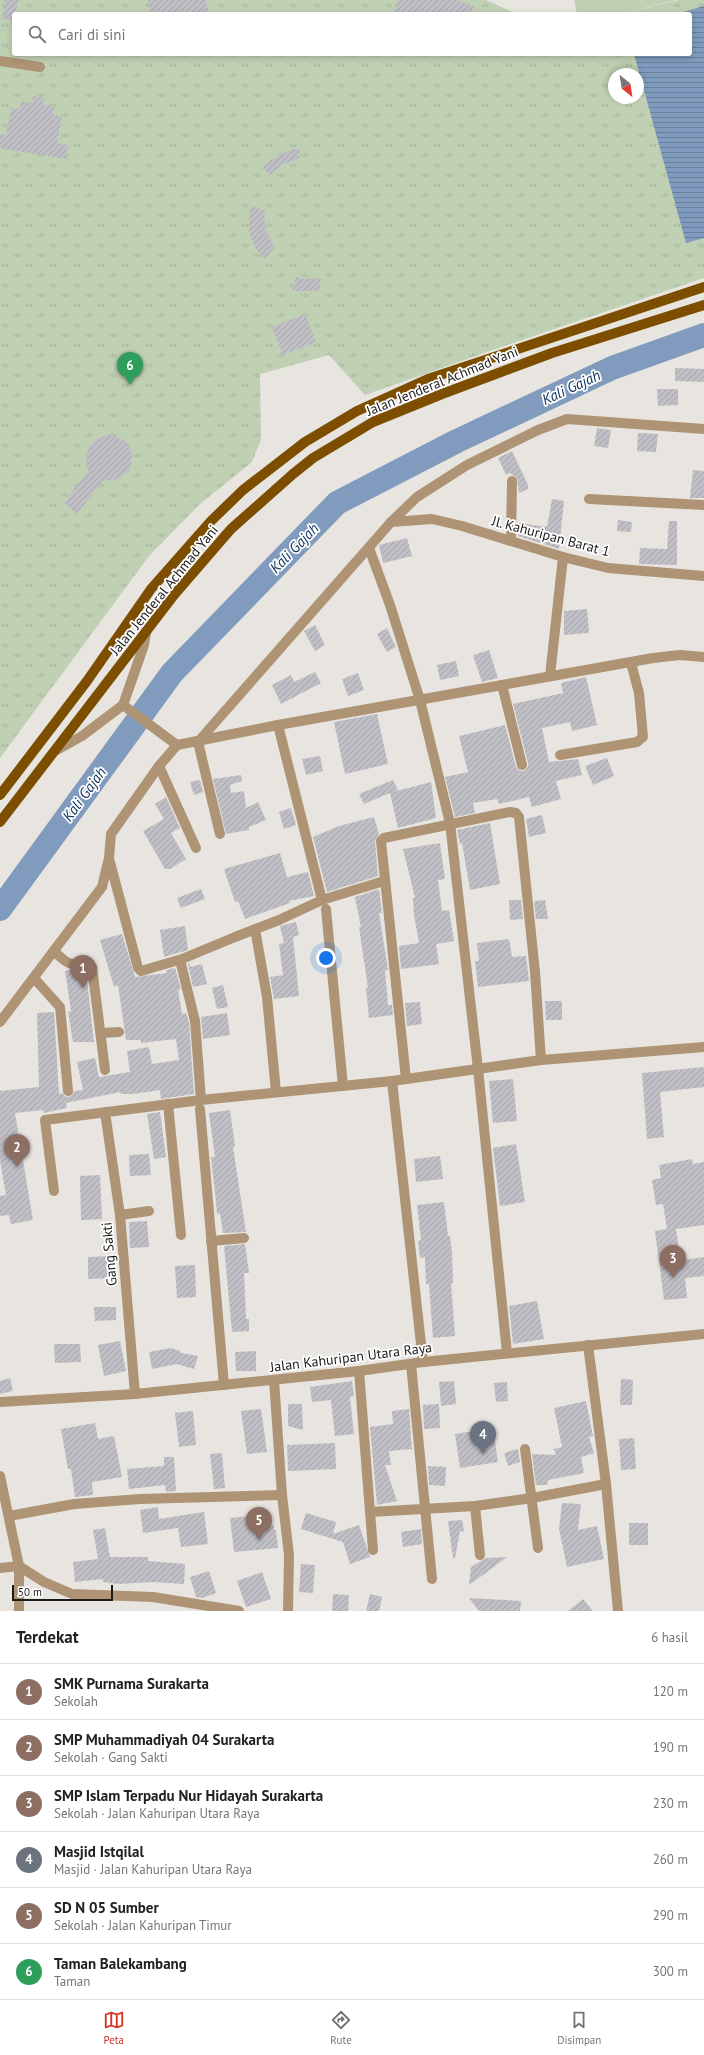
<!DOCTYPE html>
<html lang="id">
<meta charset="utf-8">
<style>
body{margin:0;font-family:"PT Sans",sans-serif;background:#f2f2f2;color:#202124}
.compass{position:absolute;left:608px;top:68px;width:36px;height:36px;border-radius:50%;background:#fff;box-shadow:0 2px 6px #0003;rotate:150deg}
.scale{position:absolute;left:12px;bottom:10px;width:101px;box-sizing:border-box;padding-left:4px;border:2px solid #1c1b1a;border-top:0;font-size:11px;line-height:14px;white-space:nowrap;color:#1c1b1a;-webkit-text-stroke:3px #fff;paint-order:stroke}
.you{position:absolute;left:326px;top:958px;width:14px;height:14px;margin:-10px;border:3px solid #fff;border-radius:50%;background:#1a73e8;box-shadow:0 0 0 6px #1a73e833}
.badge{display:grid;place-items:center;width:26px;height:26px;border-radius:50%;background:#d93025;color:#fff;font-size:13px;font-weight:700}
.pin{position:absolute;translate:-50% -33px;filter:drop-shadow(0 1px 2px #0008)}
.pin::after{content:'';position:absolute;top:21px;width:14px;height:12px;background:inherit;clip-path:polygon(0 0,100% 0,50% 100%)}
.list{margin:0;padding:0;list-style:none}
h2{display:flex;justify-content:space-between;align-items:center;height:52px;margin:0;padding:0 16px;font-size:17px}
h2 small{font-size:13px;font-weight:400;color:#757577}
.list li{display:grid;grid-template-columns:26px 1fr auto;gap:12px;align-items:center;box-sizing:border-box;height:56px;padding:0 16px;border-top:1px solid #e0e0e0}
.list b{display:block;font-size:15px;white-space:nowrap}
.list p{margin:0;font-size:13px;white-space:nowrap;color:#757577}
.list em{font-size:13px;font-style:normal;color:#757577}
.icon{flex:none;width:22px;height:22px;fill:none;stroke:currentColor;stroke-width:2;stroke-linecap:round;stroke-linejoin:round}
.map{position:relative;flex:none;width:704px;height:1611px;overflow:hidden}
.search{position:absolute;background:#fff;box-shadow:0 2px 6px #0003;left:12px;right:12px;top:12px;height:44px;display:flex;align-items:center;gap:10px;box-sizing:border-box;padding:0 14px;border-radius:4px;color:#757577;font-size:15px}
.sheet{height:388px;background:#fff}
nav{display:flex;justify-content:space-around;align-items:center;box-sizing:border-box;height:56px;border-top:1px solid #e0e0e0;background:#fff;font-size:11px;color:#757577}
nav a{display:grid;justify-items:center;gap:2px}
nav .on{color:#d93025}
.map>svg:first-child{display:block}
.park{fill:url(#park-tufts);fill-rule:evenodd}
.garden{fill:#c0d0b3}
.water{fill:url(#water-rules)}
.lines{fill:none;stroke-linecap:round;stroke-linejoin:round}
.river{stroke:#809bbd;stroke-width:24}
.building{fill:url(#building-hatch)}
.minor{stroke:#ae9374;stroke-width:10}
.major{stroke:#7d4e00;stroke-width:10}
.labels{text-anchor:middle;dominant-baseline:central;stroke-width:3.5;stroke-linejoin:round;paint-order:stroke}
.street-label{font-size:14px;fill:#1c1b1a;stroke:#fff}
.water-label{font-size:15px;font-style:italic;fill:#0f3562;stroke:#fff}
</style>
<div class="map">
<svg width="704" height="1611" viewBox="0 0 704 1611">
<defs>
<pattern id="park-tufts" width="24" height="20" patternUnits="userSpaceOnUse"><rect width="24" height="20" fill="#c0d0b3"/><path d="M3 7l-1-3M5 7V3M7 7l1-3M15 17l-1-3M17 17v-4M19 17l1-3" fill="none" stroke="#a4b299"/></pattern>
<pattern id="water-rules" width="6" height="5" patternUnits="userSpaceOnUse"><rect width="6" height="5" fill="#809bbd"/><path d="M0 2.5h6" fill="none" stroke="#687e99"/></pattern>
<pattern id="building-hatch" width="6" height="6" patternUnits="userSpaceOnUse"><rect width="6" height="6" fill="#bfbfc5"/><path d="M-1 1l2-2M0 6l6-6M5 7l2-2" fill="none" stroke="#a4a4a9"/></pattern>
</defs>
<rect width="100%" height="100%" fill="#e8e5e0"/>
<path class="park" d="M0 0H486L517 14H14V54H690V14H622L679 0H704V278L507 345 365 395 329 355 260 374 261 440 252 462 200 504 149 556 0 758ZM614 74H638V98H614Z"/>
<path class="garden" d="M574 0H676L621 14H577Z"/>
<path class="water" d="M704 6V238L686 243 634 54H690V14H676Z"/>
<g class="lines">
<path class="river" d="M0 909 172 673 337 503 457 441 612 368 704 335"/>
</g>
<g class="building">
<path d="M5 0H18L14 20 2 19Z"/>
<path d="M148 0H206L209 14H190V11L177 14H151Z"/>
<path d="M398 0H456L474 6 472 14H393Z"/>
<path d="M33 96 44 98 43 105 54 107 53 115 62 116 57 143 68 145 66 159 0 148V134L6 135 11 108 19 109 21 101 32 103Z"/>
<path d="M299 148 300 158 284 164 270 175 262 167 280 154Z"/>
<path d="M251 206 266 211 264 217 266 231 275 247 264 259 255 247 249 231V215Z"/>
<path d="M296 277 304 279 321 278 319 291H292Z"/>
<path d="M305 314 316 342 283 355 272 327Z"/>
<path d="M675 368 704 369V382L675 381Z"/>
<path d="M657 389H678V405L658 406Z"/>
<path d="M597 428 611 430 608 448 594 446Z"/>
<path d="M638 433 658 434 656 452 637 451Z"/>
<path d="M108 435 115 436 126 442 132 453 131 465 129 471 119 479 102 481 77 514 64 503 88 471 86 461 88 448 96 439Z"/>
<path d="M512 451 528 485V489L519 493 517 478 510 473 506 475 498 458Z"/>
<path d="M693 470 704 471V498H690Z"/>
<path d="M552 499 564 501 559 549 518 536 519 523 547 527Z"/>
<path d="M618 520 632 522 631 532 617 531Z"/>
<path d="M669 521H677V565L639 564 640 548 667 549Z"/>
<path d="M407 538 412 556 383 563 379 545Z"/>
<path d="M587 609 589 633 564 635V611Z"/>
<path d="M315 625 325 645 315 651 304 631Z"/>
<path d="M387 628 396 647 387 652 377 634Z"/>
<path d="M489 650 498 678 482 682 473 655Z"/>
<path d="M456 661 459 676 440 680 437 665Z"/>
<path d="M315 672 321 683 281 704 272 685 291 675 294 682Z"/>
<path d="M358 673 364 690 348 696 342 679Z"/>
<path d="M586 677 597 725 572 731 570 722 542 728 549 762 578 759 582 775 556 781 561 799 532 807 529 797 499 804 497 799 473 803 475 813 455 817 445 777 468 772 459 736 505 725 516 767 520 771H524L528 767V763L513 704 563 693 561 683Z"/>
<path d="M377 714 388 764 345 774 334 722Z"/>
<path d="M320 756 323 771 306 775 302 759Z"/>
<path d="M607 758 614 776 593 785 585 766Z"/>
<path d="M241 775 242 781 230 785 231 793 244 791 246 808 258 802 266 820 249 827V830L226 834 213 779Z"/>
<path d="M200 780 203 792 194 795 190 782Z"/>
<path d="M393 780 398 790 393 792 431 782 436 818 398 828 390 793 364 804 359 794Z"/>
<path d="M166 797 180 828 171 833 186 859 170 869H165L143 831 164 819 155 804Z"/>
<path d="M291 808 296 825 284 829 279 812Z"/>
<path d="M542 815 546 833 529 837 526 819Z"/>
<path d="M374 817 379 834 375 841 378 876 327 892 313 837 339 826Z"/>
<path d="M490 823 500 884 470 890 462 843 460 844 457 830Z"/>
<path d="M440 843 445 879 438 880 442 911 449 910 454 941 436 944 439 964 401 969 399 946 419 943 414 915 413 898H415L403 849Z"/>
<path d="M280 853 287 877 308 872 314 896 289 901 290 903 245 919 238 901 235 902 224 869Z"/>
<path d="M201 889 205 899 181 908 177 898Z"/>
<path d="M379 889 382 913H379L388 970H385L388 1005H392L393 1015 369 1018 366 988H368L359 927H361L355 897Z"/>
<path d="M509 900H521L523 919 510 920Z"/>
<path d="M545 900 548 919H536L534 901Z"/>
<path d="M296 922 299 935 293 937 299 996 274 999 270 977 283 975 279 944 284 943 280 926Z"/>
<path d="M185 926 188 950 164 957 160 930Z"/>
<path d="M122 934 135 977 167 973 166 970 175 968 181 989 178 990 182 1014 186 1013 189 1022 194 1094 161 1099 160 1090 133 1094H121L120 1092 66 1103 67 1108 44 1113 43 1110 15 1113 33 1220 11 1224 9 1215 0 1216V1196L6 1195 0 1160V1091L39 1087 37 1013 54 1012 59 1094 62 1093 66 1097 71 1096 74 1091 83 1090 77 1062 95 1058 99 1077 130 1072 127 1051 149 1047 152 1064 179 1060 176 1039 141 1043V1040H126L118 985 114 987 100 940Z"/>
<path d="M509 939 512 957 526 956 529 981 478 987 475 961H479L477 943Z"/>
<path d="M190 963V967L202 964 207 984 193 987 188 964Z"/>
<path d="M71 970 86 971 94 1042H73L68 1012 71 1011 65 971Z"/>
<path d="M223 985 228 1007 217 1009 212 988Z"/>
<path d="M545 1001H562V1020H546Z"/>
<path d="M420 1002 422 1024 407 1026 405 1003Z"/>
<path d="M227 1013 230 1035 203 1039 201 1017Z"/>
<path d="M704 1067V1087L660 1092 664 1137 647 1139 642 1073Z"/>
<path d="M513 1079 517 1121 493 1123 489 1081Z"/>
<path d="M230 1110 235 1146 233 1147 246 1232 223 1233 220 1213 217 1214 216 1202 211 1157H215L209 1113Z"/>
<path d="M160 1112 166 1157 154 1159 147 1114Z"/>
<path d="M516 1144 525 1202 500 1206 493 1148Z"/>
<path d="M149 1154 151 1175 130 1176 129 1155Z"/>
<path d="M440 1156 443 1179 416 1182 414 1159Z"/>
<path d="M692 1159 693 1164 704 1162V1225L676 1229 680 1256H682L683 1260 704 1257V1276L685 1278 687 1298 664 1300 655 1231 667 1229 663 1204 656 1205 652 1180 661 1178 659 1165Z"/>
<path d="M100 1175 102 1219 81 1220 80 1176Z"/>
<path d="M444 1202 448 1236H450L452 1253 453 1283H451L455 1336 433 1338 429 1284H426L425 1257 420 1258 418 1241 421 1240 417 1205Z"/>
<path d="M147 1221 149 1247 130 1248 129 1222Z"/>
<path d="M245 1244 249 1273H244L246 1319H249V1331L232 1332 224 1246Z"/>
<path d="M110 1256 111 1278 88 1279V1257Z"/>
<path d="M195 1265 196 1297 177 1298 175 1266Z"/>
<path d="M537 1301 544 1339 513 1344 509 1306Z"/>
<path d="M94 1307H116V1320L95 1321Z"/>
<path d="M120 1341 126 1371 104 1376 98 1345Z"/>
<path d="M54 1344H80L81 1362 55 1363Z"/>
<path d="M171 1348 180 1351 181 1353 198 1356 194 1369 177 1364 152 1369 149 1352Z"/>
<path d="M256 1351V1371H236L235 1352Z"/>
<path d="M10 1378 13 1391 0 1394V1381Z"/>
<path d="M621 1379 633 1380 632 1405H620Z"/>
<path d="M352 1381 354 1396 350 1397 354 1434 335 1436 331 1400 312 1402 310 1387Z"/>
<path d="M454 1381 456 1404 441 1406 439 1382Z"/>
<path d="M507 1382 508 1401 496 1402 494 1383Z"/>
<path d="M586 1401 593 1436 589 1437 594 1453 581 1457 584 1473 548 1480 547 1485H536L532 1454 556 1455 554 1449 562 1447 554 1408Z"/>
<path d="M288 1404H302L303 1430 288 1426Z"/>
<path d="M439 1404 440 1428 424 1429 423 1405Z"/>
<path d="M261 1409 267 1452 247 1454 241 1411Z"/>
<path d="M409 1409 412 1449 389 1451 391 1465H385L397 1501 377 1505 370 1427 393 1424 392 1411Z"/>
<path d="M193 1411 196 1445 179 1447 175 1413Z"/>
<path d="M95 1423 98 1439 114 1436 122 1477 92 1482 93 1495 75 1497 71 1469H68L61 1429Z"/>
<path d="M493 1428 498 1462 460 1468 455 1434Z"/>
<path d="M634 1438 636 1469 621 1470 619 1439Z"/>
<path d="M335 1443 336 1469 288 1471 287 1445Z"/>
<path d="M518 1449 520 1462 508 1466 504 1453Z"/>
<path d="M222 1453 225 1488 214 1489 210 1454Z"/>
<path d="M164 1457H174L176 1491 166 1492 165 1485 129 1489 127 1469 164 1466Z"/>
<path d="M428 1466 446 1467 445 1486 429 1485Z"/>
<path d="M562 1503 581 1504 578 1530 597 1526 604 1559 567 1567 559 1529Z"/>
<path d="M158 1507 159 1519 204 1512 208 1544 181 1547 178 1528 143 1533 140 1510Z"/>
<path d="M306 1513 336 1522 333 1534 359 1525 370 1557 350 1564 343 1542 301 1529Z"/>
<path d="M250 1516 251 1528 274 1525V1530H276L278 1548 234 1552 230 1518Z"/>
<path d="M462 1520 464 1532 460 1531 455 1558H453L448 1521Z"/>
<rect x="629" y="1523" width="19" height="22"/>
<path d="M105 1528 110 1557H148V1561L185 1564 184 1584 153 1582 118 1584 103 1582V1579L75 1582 73 1562 98 1559 93 1530Z"/>
<path d="M421 1529 422 1544 403 1547 401 1532Z"/>
<path d="M507 1557 483 1575 469 1585 471 1567 486 1558Z"/>
<path d="M301 1564 315 1565 313 1593 299 1592Z"/>
<path d="M209 1571 216 1593 202 1598 196 1597 190 1577Z"/>
<path d="M262 1572 271 1599 246 1607 237 1581Z"/>
<path d="M333 1594 349 1595 348 1611H332Z"/>
<path d="M370 1594 382 1597 379 1611H366Z"/>
<path d="M469 1598 521 1601 520 1611H479Z"/>
<path d="M583 1599 593 1611H568Z"/>
</g>
<g class="lines">
<g class="minor">
<path d="M0 61 40 67"/>
<path d="M589 499 704 505"/>
<path d="M391 522 432 519 462 526 563 557 608 568 704 576"/>
<path d="M511 541 512 481"/>
<path d="M369 548 390 605 420 700 450 823 478 1069 507 1353"/>
<path d="M550 676 563 557"/>
<path d="M502 685 522 765"/>
<path d="M278 725 322 900"/>
<path d="M177 745 278 725 653 658 680 655 704 657"/>
<path d="M55 751 82 736 123 705 144 645 146 632"/>
<path d="M560 755 637 742 643 737 639 693 631 663"/>
<path d="M159 766 196 848"/>
<path d="M220 834 198 742 391 522 417 497 467 465 538 430 567 419 704 429"/>
<path d="M110 862 138 968 141 971 182 959 235 937 279 920 322 900 384 881"/>
<path d="M326 909 343 1086"/>
<path d="M255 929 267 997 276 1092"/>
<path d="M54 951C68 965 69 965 89 964L92 967 105 1070"/>
<path d="M180 960 195 1021 201 1100"/>
<path d="M34 978 60 1007 68 1091"/>
<path d="M0 1022 102 887 109 858 111 834 159 766 177 745 123 705"/>
<path d="M101 1033 119 1032"/>
<path d="M406 1079 381 841 384 838 510 812 516 813 519 817 535 972 541 1060"/>
<path d="M392 1081 423 1362"/>
<path d="M168 1104 181 1235"/>
<path d="M200 1109 224 1385"/>
<path d="M105 1112 120 1215 135 1394"/>
<path d="M54 1191 45 1120 201 1100 392 1081 541 1060 704 1047"/>
<path d="M120 1215 149 1211"/>
<path d="M211 1241 244 1238"/>
<path d="M588 1345 606 1484 618 1611"/>
<path d="M411 1364 432 1579"/>
<path d="M359 1371 373 1550"/>
<path d="M274 1380 282 1495 289 1555 288 1611"/>
<path d="M0 1402 135 1394 359 1371 423 1362 704 1334"/>
<path d="M525 1449 538 1548"/>
<path d="M0 1476 19 1566V1611"/>
<path d="M475 1506 480 1555"/>
<path d="M370 1512 475 1506 532 1498 606 1484"/>
<path d="M9 1516 74 1504 140 1499 282 1495"/>
<path d="M0 1568 19 1566 44 1582 72 1594 153 1597 239 1611"/>
</g>
<g class="major">
<path d="M0 795 87 681 151 589 211 521 243 490 305 442 357 411 428 379 704 287"/>
<path d="M0 822 174 595 231 529 293 474 313 458 373 422 442 394 552 353 704 305"/>
</g>
</g>
<g class="labels">
<g class="street-label">
<text transform="translate(442 381) rotate(-22)">Jalan Jenderal Achmad Yani</text>
<text transform="translate(551 536) rotate(15)">Jl. Kahuripan Barat 1</text>
<text transform="translate(164 590) rotate(-51)">Jalan Jenderal Achmad Yani</text>
<text transform="translate(109 1254) rotate(-95)">Gang Sakti</text>
<text transform="translate(351 1357) rotate(-7)">Jalan Kahuripan Utara Raya</text>
</g>
<g class="water-label">
<text transform="translate(571 387) rotate(-25)">Kali Gajah</text>
<text transform="translate(294 548) rotate(-46)">Kali Gajah</text>
<text transform="translate(84 794) rotate(-54)">Kali Gajah</text>
</g>
</g>
</svg>
<svg class="compass" viewBox="-18 -18 36 36"><path d="M0-13l5 13h-10z" fill="#e53935"/><path d="M0 13l5-13h-10z" fill="#757577"/></svg>
<div class="scale">50 m</div>
<div class="you"></div>
<div class="pin badge" style="left:83px;top:988px;background:#8d6e63">1</div>
<div class="pin badge" style="left:17px;top:1167px;background:#8d6e63">2</div>
<div class="pin badge" style="left:673px;top:1278px;background:#8d6e63">3</div>
<div class="pin badge" style="left:483px;top:1454px;background:#6b7280">4</div>
<div class="pin badge" style="left:259px;top:1540px;background:#8d6e63">5</div>
<div class="pin badge" style="left:130px;top:385px;background:#2e9e5b">6</div>
<div class="search"><svg class="icon" aria-label="search" viewBox="0 0 24 24"><circle cx="10" cy="10" r="6"/><path d="M15 15l6 6"/></svg>Cari di sini</div>
</div>
<section class="sheet">
<h2>Terdekat<small>6 hasil</small></h2>
<ul class="list">
<li><span class="badge" style="background:#8d6e63">1</span><div><b>SMK Purnama Surakarta</b><p>Sekolah</p></div><em>120 m</em></li>
<li><span class="badge" style="background:#8d6e63">2</span><div><b>SMP Muhammadiyah 04 Surakarta</b><p>Sekolah · Gang Sakti</p></div><em>190 m</em></li>
<li><span class="badge" style="background:#8d6e63">3</span><div><b>SMP Islam Terpadu Nur Hidayah Surakarta</b><p>Sekolah · Jalan Kahuripan Utara Raya</p></div><em>230 m</em></li>
<li><span class="badge" style="background:#6b7280">4</span><div><b>Masjid Istqilal</b><p>Masjid · Jalan Kahuripan Utara Raya</p></div><em>260 m</em></li>
<li><span class="badge" style="background:#8d6e63">5</span><div><b>SD N 05 Sumber</b><p>Sekolah · Jalan Kahuripan Timur</p></div><em>290 m</em></li>
<li><span class="badge" style="background:#2e9e5b">6</span><div><b>Taman Balekambang</b><p>Taman</p></div><em>300 m</em></li>
</ul>
</section>
<nav>
<a class="on"><svg class="icon" aria-label="map" viewBox="0 0 24 24"><path d="M3 6l6-2 6 2 6-2v14l-6 2-6-2-6 2zM9 4v14M15 6v14"/></svg>Peta</a>
<a><svg class="icon" aria-label="directions" viewBox="0 0 24 24"><path d="M12 3l9 9-9 9-9-9zM9 14v-3h6M13 9l2 2-2 2"/></svg>Rute</a>
<a><svg class="icon" aria-label="saved" viewBox="0 0 24 24"><path d="M7 4h10v16l-5-4-5 4z"/></svg>Disimpan</a>
</nav>
